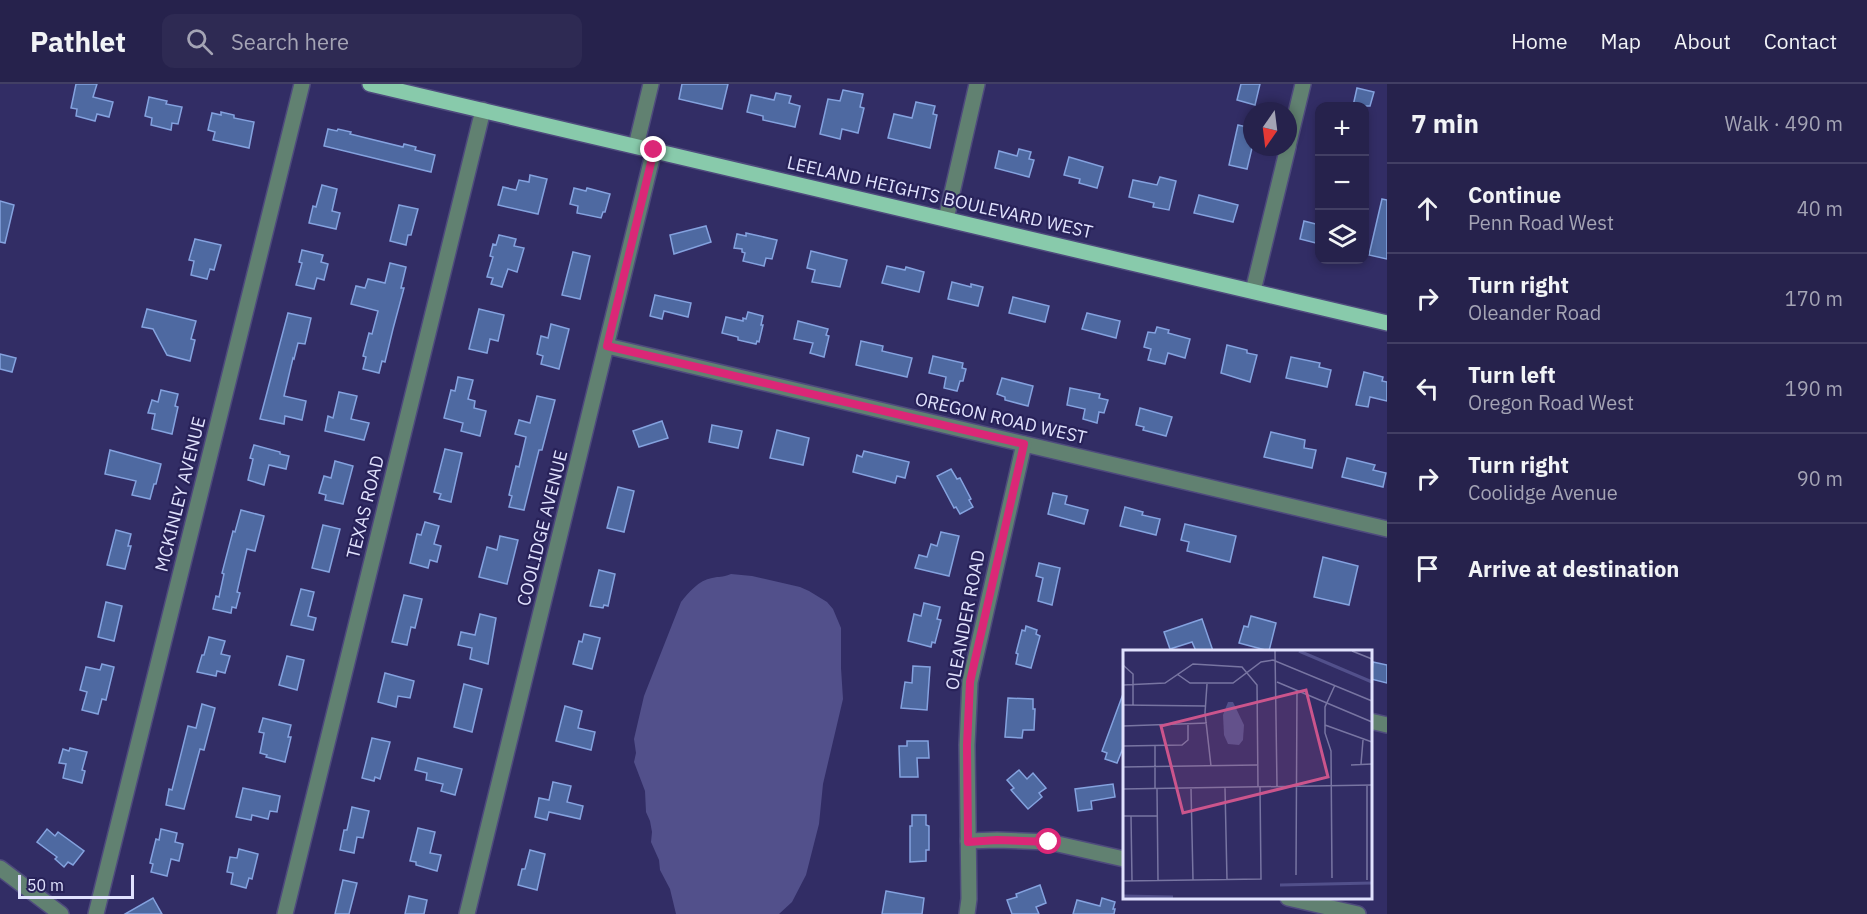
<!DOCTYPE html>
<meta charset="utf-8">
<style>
body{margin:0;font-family:"IBM Plex Sans",sans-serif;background:#2e2a53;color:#f1f3f6}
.controls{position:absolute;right:18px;top:18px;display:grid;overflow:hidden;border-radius:12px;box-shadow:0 3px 9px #0003}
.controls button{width:54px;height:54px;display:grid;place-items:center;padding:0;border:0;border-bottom:2px solid #423f64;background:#26224c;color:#f1f3f6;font:30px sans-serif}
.compass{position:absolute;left:1243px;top:18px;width:54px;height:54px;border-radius:50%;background:#26224c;box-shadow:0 3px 9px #0003;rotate:194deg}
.scale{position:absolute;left:18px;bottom:15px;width:116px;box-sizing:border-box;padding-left:6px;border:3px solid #e1e2fe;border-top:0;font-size:16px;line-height:21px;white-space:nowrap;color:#e1e2fe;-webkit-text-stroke:4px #282259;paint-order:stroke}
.stop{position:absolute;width:18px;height:18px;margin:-14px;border:4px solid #db2777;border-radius:50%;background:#fff}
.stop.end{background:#db2777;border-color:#fff;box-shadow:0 2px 6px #0008}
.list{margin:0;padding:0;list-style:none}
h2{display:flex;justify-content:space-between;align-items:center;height:78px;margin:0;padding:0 24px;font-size:26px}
h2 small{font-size:20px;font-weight:400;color:#a4a4b5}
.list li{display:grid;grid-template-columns:39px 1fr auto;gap:18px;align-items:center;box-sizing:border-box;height:90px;padding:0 24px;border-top:2px solid #423f64}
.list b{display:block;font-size:22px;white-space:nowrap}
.list p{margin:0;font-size:20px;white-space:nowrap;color:#a4a4b5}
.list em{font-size:20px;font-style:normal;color:#a4a4b5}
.icon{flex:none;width:33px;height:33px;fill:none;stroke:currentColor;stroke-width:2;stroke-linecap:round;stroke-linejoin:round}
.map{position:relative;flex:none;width:1387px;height:830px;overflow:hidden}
header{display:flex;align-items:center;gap:36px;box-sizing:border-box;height:84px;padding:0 30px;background:#26224c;border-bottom:2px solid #423f64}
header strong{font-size:28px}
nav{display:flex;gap:33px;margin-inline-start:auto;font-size:21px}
.search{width:420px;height:54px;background:#2e2a53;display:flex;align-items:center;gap:15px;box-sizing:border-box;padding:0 21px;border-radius:12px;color:#a4a4b5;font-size:22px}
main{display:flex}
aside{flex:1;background:#26224c}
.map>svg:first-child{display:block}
.water{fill:#52508b}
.building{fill:#4e69a1;stroke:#84a2df;stroke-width:1.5}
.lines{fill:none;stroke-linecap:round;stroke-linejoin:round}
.minor-casing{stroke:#4e4a7d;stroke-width:18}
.major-casing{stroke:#4e4a7d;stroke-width:18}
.minor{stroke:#618171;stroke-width:15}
.major{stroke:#88caab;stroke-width:15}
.route{stroke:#db2777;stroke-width:8}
.labels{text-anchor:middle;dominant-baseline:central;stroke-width:4.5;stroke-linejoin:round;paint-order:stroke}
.street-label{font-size:18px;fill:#e1e2fe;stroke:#282259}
.inset-river{fill:none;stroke:#52508b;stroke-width:3}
.inset-road{fill:none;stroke:#7875a2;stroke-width:1.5}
.view{fill:#cb558c;fill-opacity:0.15;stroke:#cb558c;stroke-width:3}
.inset-edge{fill:none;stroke:#e1e2fe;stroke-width:3}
</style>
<header>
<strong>Pathlet</strong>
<div class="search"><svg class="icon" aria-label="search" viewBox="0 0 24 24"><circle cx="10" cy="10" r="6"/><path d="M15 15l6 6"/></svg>Search here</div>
<nav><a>Home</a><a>Map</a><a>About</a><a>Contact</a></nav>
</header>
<main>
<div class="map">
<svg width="1387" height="830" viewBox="0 0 1387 830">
<rect width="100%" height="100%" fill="#322d65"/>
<path class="water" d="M731 490 752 492 800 503 809 507 827 518 833 525 841 544V584L843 615 823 700 819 740 806 791 792 818 779 830H676L670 805 660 786 659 776 651 758 652 748 650 737 646 728 645 707 634 678 636 669 634 655 644 612 681 518C688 509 699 496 712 494 720 492 721 494 731 490Z"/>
<g class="building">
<path d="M76 0H97L93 13 113 18 109 33 97 30 95 37 76 32 77 25 71 24Z"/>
<path d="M682 0H728L722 25 679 15Z"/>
<path d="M1241 0H1260L1255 21 1237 16Z"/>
<path d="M1357 4 1374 8 1370 22H1353Z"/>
<path d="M843 6 863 10 860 23 864 24 858 49 842 45 840 55 820 50 828 15 840 17Z"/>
<path d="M776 9 791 12 789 19 800 22 795 43 763 36V32L747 28 751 11 774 16Z"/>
<path d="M149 13 167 17 166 20 182 23 178 40 172 39 171 46 151 41 152 34 145 32Z"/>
<path d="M916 18 935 22 933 30 937 31 930 64 888 54 894 30 912 34Z"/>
<path d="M221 28 234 31V34L254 38 249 64 213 56 215 48 208 46 212 29 221 31Z"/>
<path d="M1238 41 1252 44V64L1247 85 1229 81Z"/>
<path d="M328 45 337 47 338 45 351 48 350 50 403 63 404 60 416 63 415 66 435 71 431 88 324 62Z"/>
<path d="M1019 65 1031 68 1029 75 1034 76 1029 93 995 84 999 67 1017 72Z"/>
<path d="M1069 73 1103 83 1097 104 1079 99 1080 95 1064 91Z"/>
<path d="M530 91 547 95 538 130 498 121 503 103 516 106 519 96 529 98Z"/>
<path d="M1160 93 1176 97 1169 126 1153 123 1154 119 1129 113 1133 96 1157 101Z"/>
<path d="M322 101 337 105 332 127 340 129 336 145 309 139 313 122 316 123Z"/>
<path d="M574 104 586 107 587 104 610 110 605 128H603L601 134 577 129 578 122 570 120Z"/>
<path d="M1199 111 1238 121 1233 138 1194 129Z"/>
<path d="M1382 115 1387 116V175L1369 171Z"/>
<path d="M0 117 14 121 5 159 0 158Z"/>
<path d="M399 121 418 125 411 151H408L406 161 390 157Z"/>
<path d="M1304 137 1320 141V160L1300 155Z"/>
<path d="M706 142 711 158 674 170 670 151Z"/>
<path d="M746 149 777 156 772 175 766 174 764 182 743 177 745 169 742 168V165L734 164 737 150 746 152Z"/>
<path d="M499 151 516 155 514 162 524 164 517 188 508 185 502 203 491 200 493 194 487 193 493 173 490 172 493 160 496 161Z"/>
<path d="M195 155 221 161 214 186 210 185 207 195 191 191 194 177 189 176Z"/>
<path d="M302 166 323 171 321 178 328 180 324 196 317 194 314 205 296 201 302 179 299 178Z"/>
<path d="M811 167 847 176 840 203 812 198 815 186 807 184Z"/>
<path d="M573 168 590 172 580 215 562 211Z"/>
<path d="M390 179 406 183 401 204H404L393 245 385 278 382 277 379 289 363 285 366 273 363 272 369 249 372 250 378 227 351 220 356 202 365 204 368 195 385 199Z"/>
<path d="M887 182 905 186 906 183 924 188 919 208 882 199Z"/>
<path d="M952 198 971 203V200L983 203 978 222 948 215Z"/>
<path d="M655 211 691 219 688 233 664 227 662 235 650 232Z"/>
<path d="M1013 213 1049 222 1045 238 1009 229Z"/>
<path d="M147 225 196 237 191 255 195 256 190 277 167 271 153 245 142 243Z"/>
<path d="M479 225 504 231 498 257 490 255 487 269 469 265Z"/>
<path d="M748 228 763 232 761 241H763L759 258 757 257 756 260 738 256V253L722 249 726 233 743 237V234L746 235Z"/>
<path d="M288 229 311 234 305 260 298 259 294 275 293 274 284 312 306 317 302 336 285 332 284 340 260 335Z"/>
<path d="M1087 229 1120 237 1116 254 1082 245Z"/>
<path d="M798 237 828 245 826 251 829 252 824 273 810 269 813 259 794 255Z"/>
<path d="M551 240 569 245 559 285 541 280 543 272 537 270 541 252 548 254Z"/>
<path d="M1157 243 1169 246 1168 249 1190 255 1185 274 1168 269 1165 280 1148 276 1151 265 1144 263 1148 248 1155 249Z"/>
<path d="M861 257 883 262 882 267 912 274 907 293 856 281Z"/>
<path d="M1227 261 1247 266V269L1257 271 1250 298 1221 289Z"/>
<path d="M0 270 16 274 12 288 0 285Z"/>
<path d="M933 272 963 279 962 284 966 285 963 297H960L957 307 944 304 946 293 929 289Z"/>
<path d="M1291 273 1320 279 1319 283 1331 286 1327 303 1286 294Z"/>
<path d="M1364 288 1383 293 1382 297 1387 298V317L1370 313 1368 323 1356 321Z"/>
<path d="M458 293 473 296 468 315 475 317 474 324 486 327 480 352 461 347 463 339 444 334 451 306 455 307Z"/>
<path d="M1002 294 1033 302 1028 322 1005 316V313L997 310Z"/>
<path d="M1070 304 1100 310 1099 314 1108 316 1104 329 1099 328 1097 339 1083 335 1085 325 1067 321Z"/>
<path d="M161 306 178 310 175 322 178 323 172 350 152 345 155 330 148 329 152 316 158 318Z"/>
<path d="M339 308 357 312 351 335 369 339 364 356 325 347 328 332 333 334Z"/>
<path d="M537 312 555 316 542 366H539L524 426 509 423 512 412 509 411 516 382 519 383 526 353 515 350 519 336 530 339Z"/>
<path d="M1140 324 1172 333 1166 352 1143 346 1144 343 1136 341Z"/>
<path d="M662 337 668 354 639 363 633 347Z"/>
<path d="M712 341 742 347 738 364 709 358Z"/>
<path d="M777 346 809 354 803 381 770 374Z"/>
<path d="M1271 348 1305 356 1304 364 1316 366 1312 384 1264 373Z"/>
<path d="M254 361 280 368V370L289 372 286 385 269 381 264 401 248 396 253 375 250 374Z"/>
<path d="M445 365 462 369 451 418 439 415 441 410 434 408Z"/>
<path d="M110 366 161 380 156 400H154L150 415 132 411 136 397 105 390Z"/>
<path d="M864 367 909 378 905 394 897 392 895 399 853 388 857 371 862 373Z"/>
<path d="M1347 374 1375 381 1373 386 1386 389 1383 403 1342 393Z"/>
<path d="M335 377 353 382 343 420 325 416 326 411 319 409 324 392 331 394Z"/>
<path d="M951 385 957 395 960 394 971 415 969 416 973 423 960 430 956 423 954 424 937 392Z"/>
<path d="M618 403 634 407 624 448 607 444Z"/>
<path d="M1053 409 1067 412 1065 420 1088 426 1084 440 1048 430Z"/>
<path d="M1125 423 1143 428 1142 431 1160 435 1156 451 1120 442Z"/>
<path d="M241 426 264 432 255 467 247 465 237 508 240 509 236 524 232 523 231 529 213 525 216 512 219 513 224 490 222 489 233 447 235 448Z"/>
<path d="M425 438 439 442 434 460 441 462 437 478 430 476 428 484 410 479 417 450 421 451Z"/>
<path d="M1185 440 1236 452 1230 478 1187 467 1189 458 1181 456Z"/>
<path d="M323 441 340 445 329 488 312 484Z"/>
<path d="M116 446 131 450 128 462H131L125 485 107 481Z"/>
<path d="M941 448 959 452 949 492 915 484 919 471 927 473 931 460 937 462Z"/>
<path d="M500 452 518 456 507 500 479 493 487 463 497 466Z"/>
<path d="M1323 473 1358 482 1349 521 1314 513Z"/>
<path d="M1039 479 1060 484 1052 521 1038 517 1043 494 1036 492Z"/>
<path d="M599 486 615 490 608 522 604 521 603 524 590 522Z"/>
<path d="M301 505 314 508 308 532 316 534 313 546 291 541Z"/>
<path d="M404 511 422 515 415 544 411 543 407 561 392 558Z"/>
<path d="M106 518 122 522 114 557 98 553Z"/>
<path d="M924 519 940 523 937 535 941 536 935 559 932 558 931 563 908 557 914 530 921 532Z"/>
<path d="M480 530 496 534 488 580 470 575 472 564 458 561 461 548 475 551Z"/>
<path d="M1251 532 1276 539 1269 567 1239 559 1244 542 1248 543Z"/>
<path d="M1202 535 1213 567H1196L1192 558 1170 565 1164 548Z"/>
<path d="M1026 542 1037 546 1036 550 1040 552 1031 584 1016 580 1018 570 1016 569 1022 546 1025 547Z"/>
<path d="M584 550 600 554 592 585 573 580 579 557 582 558Z"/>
<path d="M209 553 225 557 221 570 230 572 225 589 217 587 216 592 197 588 202 571H204Z"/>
<path d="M287 572 304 576 297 606 279 601Z"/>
<path d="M1373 578 1387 581V599L1371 595Z"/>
<path d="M102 580 114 583 106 616 102 615 98 630 82 626 87 608 80 606 86 583 100 586Z"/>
<path d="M913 582 930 583 927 626 901 624 905 598 912 599Z"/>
<path d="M385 589 414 597 410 614 398 612 396 623 378 618Z"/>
<path d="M464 600 482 605 472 648 454 643Z"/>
<path d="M1123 610 1125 659 1117 679 1105 675 1107 669 1102 667Z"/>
<path d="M1008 614 1033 615V625H1035L1034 646H1023L1022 654 1005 653Z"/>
<path d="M202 620 215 624 204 666 200 665 184 725 166 721 169 705 172 706 188 642 196 644Z"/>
<path d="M565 622 582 627 578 644 595 648 591 666 556 657Z"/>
<path d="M263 634 291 641 288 653H291L285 678 266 673 267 671 260 669 264 649 259 648Z"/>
<path d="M372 654 390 658 380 695 375 693 374 697 362 694Z"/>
<path d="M907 657H928L929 674H917L918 693H900L899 662H907Z"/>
<path d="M70 664 87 668 82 686 85 687 82 699 63 694 66 680 59 679 63 665 69 667Z"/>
<path d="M418 674 462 685 455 711 441 707 443 700 426 696 427 689 415 686Z"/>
<path d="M1019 686 1027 695 1033 689 1046 704 1039 709 1042 713 1028 725 1011 706 1014 704 1007 696Z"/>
<path d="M553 698 571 702 567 718 583 722 580 735 549 728 547 736 535 733 539 714 549 716Z"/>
<path d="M1113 700 1115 713 1091 717 1092 725 1078 727 1075 705Z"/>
<path d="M243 704 280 712 277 728 270 727 268 735 252 731 251 736 236 733Z"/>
<path d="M352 723 369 727 363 754 357 753 354 769 340 766 344 746H347Z"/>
<path d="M912 731H926V741L929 742V766H926V777L910 778V742H912Z"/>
<path d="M418 744 435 748 430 769 441 771 437 787 416 781V778L410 777Z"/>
<path d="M47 745 55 752 58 748 84 767 73 781 68 778 64 783 55 775 57 773 37 758Z"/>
<path d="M161 745 177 749 175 758 183 760 179 777 171 775 167 792 151 788 153 780 150 779 156 755 159 756Z"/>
<path d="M239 765 258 770 252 795 249 794 246 804 231 800 233 789 227 788 230 773 237 774Z"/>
<path d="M530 766 545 770 537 806 518 801 522 785H525Z"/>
<path d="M343 796 357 799 349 830H335Z"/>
<path d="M1040 801 1046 819 1036 823 1039 830H1012L1007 816 1017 813 1016 810Z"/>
<path d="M886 807 924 814 922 830H882Z"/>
<path d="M409 812 427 816 424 830H405Z"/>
<path d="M153 814 162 830H125Z"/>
<path d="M1102 814 1115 818 1113 825H1115L1114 830H1073L1077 816 1100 822Z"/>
</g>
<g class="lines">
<g class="minor-casing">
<g id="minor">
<path d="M636 62 651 0"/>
<path d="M1288 62 1303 0"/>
<path d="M946 135 977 0"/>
<path d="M1253 207 1288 63"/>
<path d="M607 262 1387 445"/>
<path d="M1370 637 1387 641"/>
<path d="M968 757 997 756 1049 758 1124 775"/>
<path d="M0 784 61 830"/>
<path d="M1288 814 1358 830"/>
<path d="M96 830 302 0"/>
<path d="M285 830 483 26"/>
<path d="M467 830 654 66"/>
<path d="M967 830 969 815 967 661 970 598 1024 360"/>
</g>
</g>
<g class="major-casing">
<path id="major" d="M370 0 1387 239"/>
</g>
<use href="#minor" class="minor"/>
<use href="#major" class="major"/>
</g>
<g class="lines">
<path class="route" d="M654 66 607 262 1024 360 970 598 967 661 968 758 997 756 1049 758"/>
</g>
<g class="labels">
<g class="street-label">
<text transform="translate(940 113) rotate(13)">LEELAND HEIGHTS BOULEVARD WEST</text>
<text transform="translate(1001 334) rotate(13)">OREGON ROAD WEST</text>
<text transform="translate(180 410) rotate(-76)">MCKINLEY AVENUE</text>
<text transform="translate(365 423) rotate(-76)">TEXAS ROAD</text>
<text transform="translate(542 444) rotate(-76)">COOLIDGE AVENUE</text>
<text transform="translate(965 536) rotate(-79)">OLEANDER ROAD</text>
</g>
</g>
<g transform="translate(1123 566)">
<rect width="249" height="249" fill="#322d65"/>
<path d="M105 52H110L121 75 120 90 116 95 105 94 101 85 100 65Z" fill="#52508b"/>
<path class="inset-river" d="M176 1 249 32M157 235 249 233M0 246 50 247"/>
<path class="inset-road" d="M152 1 154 136M229 1 249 9M0 15 10 24V55M54 24 67 33H110L138 12 150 10 249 51M154 32 249 72M84 34 82 63 88 116M0 35 42 33 70 14 119 17 134 35 135 137M0 55 82 56M202 75 249 92M0 76 84 73M0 96 59 95 65 90V75M32 96V138M238 114 240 90M228 115 249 114M0 117 134 115M244 136V230M102 138 104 230M0 139 249 135M34 139 35 230M68 139 70 230M0 166H35M8 166 9 231M173 225 174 40M209 228 208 101 202 83V57L212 35M0 231 138 229 137 137"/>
<path class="view" d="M183 40 205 127 60 163 38 76Z"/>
<rect width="249" height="249" class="inset-edge"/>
</g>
</svg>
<div class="controls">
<button>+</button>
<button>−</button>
<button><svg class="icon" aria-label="layers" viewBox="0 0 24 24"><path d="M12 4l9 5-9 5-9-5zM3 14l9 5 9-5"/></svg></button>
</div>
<svg class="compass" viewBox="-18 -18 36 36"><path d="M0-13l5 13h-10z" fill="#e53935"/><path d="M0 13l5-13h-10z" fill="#a4a4b5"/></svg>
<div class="scale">50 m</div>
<div class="stop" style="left:1049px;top:758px"></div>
<div class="stop end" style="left:654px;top:66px"></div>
</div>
<aside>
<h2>7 min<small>Walk · 490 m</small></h2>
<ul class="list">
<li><svg class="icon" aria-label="ahead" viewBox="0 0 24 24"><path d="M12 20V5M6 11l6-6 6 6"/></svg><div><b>Continue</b><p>Penn Road West</p></div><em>40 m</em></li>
<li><svg class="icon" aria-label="right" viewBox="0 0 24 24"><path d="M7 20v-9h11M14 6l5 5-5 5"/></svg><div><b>Turn right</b><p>Oleander Road</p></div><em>170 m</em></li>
<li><svg class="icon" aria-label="left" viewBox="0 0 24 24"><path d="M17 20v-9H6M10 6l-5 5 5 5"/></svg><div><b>Turn left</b><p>Oregon Road West</p></div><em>190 m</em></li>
<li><svg class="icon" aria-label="right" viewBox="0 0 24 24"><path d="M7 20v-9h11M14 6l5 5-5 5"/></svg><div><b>Turn right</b><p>Coolidge Avenue</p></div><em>90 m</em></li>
<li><svg class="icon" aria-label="arrive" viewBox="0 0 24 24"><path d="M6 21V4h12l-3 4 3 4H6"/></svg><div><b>Arrive at destination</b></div></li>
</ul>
</aside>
</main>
